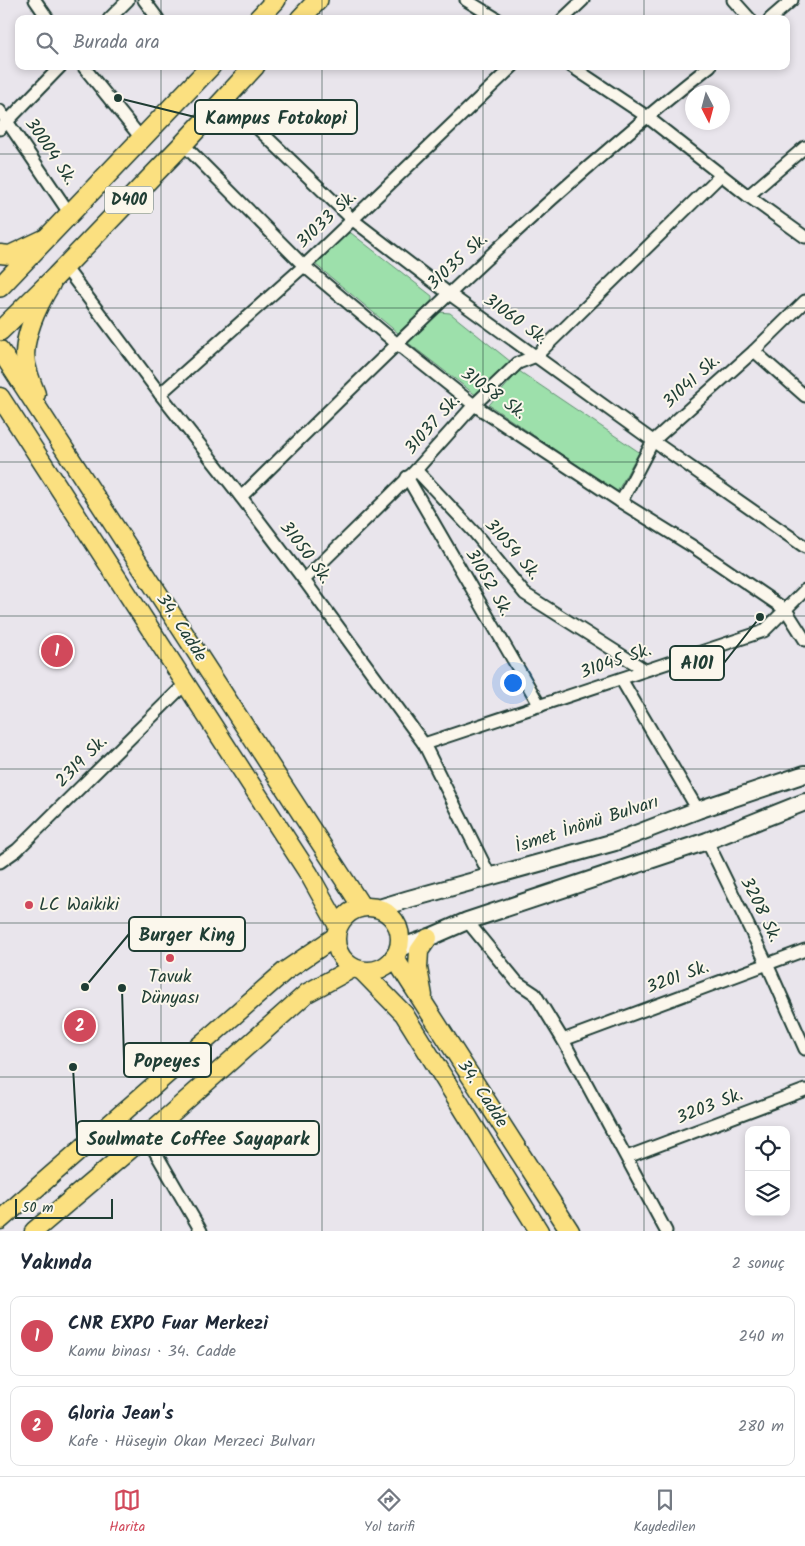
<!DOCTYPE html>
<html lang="tr">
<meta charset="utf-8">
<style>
body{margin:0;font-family:Kalam,sans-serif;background:#f6f6f7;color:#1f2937}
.controls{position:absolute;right:15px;bottom:15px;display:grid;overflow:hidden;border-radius:10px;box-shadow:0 2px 8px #0003}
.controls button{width:45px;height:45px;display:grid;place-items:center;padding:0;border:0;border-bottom:1px solid #e0e1e3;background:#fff;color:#1f2937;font:25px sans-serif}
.compass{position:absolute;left:685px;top:85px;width:45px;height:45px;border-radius:50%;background:#fff;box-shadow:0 2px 8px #0003;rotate:174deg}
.scale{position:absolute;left:15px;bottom:12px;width:98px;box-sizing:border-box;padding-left:5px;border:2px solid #1f3d34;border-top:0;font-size:14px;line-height:18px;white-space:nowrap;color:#1f3d34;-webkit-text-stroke:4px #fbf7ec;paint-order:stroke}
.you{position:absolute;left:512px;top:682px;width:18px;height:18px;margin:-12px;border:4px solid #fff;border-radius:50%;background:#1a73e8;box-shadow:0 0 0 8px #1a73e833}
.badge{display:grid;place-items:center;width:32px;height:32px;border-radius:50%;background:#d1495b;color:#fff;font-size:16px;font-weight:700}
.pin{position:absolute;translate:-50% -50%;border:2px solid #fff;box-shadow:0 1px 5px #0006}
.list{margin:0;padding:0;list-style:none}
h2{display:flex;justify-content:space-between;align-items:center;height:65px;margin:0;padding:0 20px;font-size:21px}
h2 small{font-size:16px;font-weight:400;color:#747a83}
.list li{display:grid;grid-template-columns:32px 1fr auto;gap:15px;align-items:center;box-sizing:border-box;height:80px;margin:0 10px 10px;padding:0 10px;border:1px solid #e0e1e3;border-radius:10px}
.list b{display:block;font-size:19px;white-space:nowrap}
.list p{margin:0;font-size:16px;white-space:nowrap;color:#747a83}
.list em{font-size:16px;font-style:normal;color:#747a83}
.icon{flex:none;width:28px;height:28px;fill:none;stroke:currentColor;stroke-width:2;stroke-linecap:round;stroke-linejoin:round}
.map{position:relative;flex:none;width:805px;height:1231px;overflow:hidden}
.search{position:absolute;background:#fff;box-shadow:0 2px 8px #0003;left:15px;right:15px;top:15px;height:55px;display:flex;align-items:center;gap:12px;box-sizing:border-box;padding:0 18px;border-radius:10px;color:#747a83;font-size:19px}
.sheet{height:245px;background:#fff}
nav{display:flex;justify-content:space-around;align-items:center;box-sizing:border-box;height:70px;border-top:1px solid #e0e1e3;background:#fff;font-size:14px;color:#747a83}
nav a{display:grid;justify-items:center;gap:2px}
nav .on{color:#d1495b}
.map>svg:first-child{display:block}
.green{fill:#9de0ab;stroke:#5e8e70}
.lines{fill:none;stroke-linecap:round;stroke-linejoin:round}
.minor-casing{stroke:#1f3d34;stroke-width:15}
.secondary-casing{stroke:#1f3d34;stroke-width:20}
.primary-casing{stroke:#1f3d34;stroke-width:21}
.trunk-casing{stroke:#1f3d34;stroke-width:22}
.minor{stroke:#fbf7ec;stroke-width:11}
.secondary{stroke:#fbf7ec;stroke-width:16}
.primary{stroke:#fbe080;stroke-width:18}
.trunk{stroke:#fbe080;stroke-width:19}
.grid{fill:none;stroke:#1f3d34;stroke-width:1;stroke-opacity:0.55}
.poi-dot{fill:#d1495b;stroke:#fbf7ec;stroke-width:2}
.labels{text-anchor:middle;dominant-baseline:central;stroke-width:4;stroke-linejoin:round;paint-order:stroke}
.shield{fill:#fbf7ec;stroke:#61756b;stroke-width:1}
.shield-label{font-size:16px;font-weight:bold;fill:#1f3d34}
.street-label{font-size:18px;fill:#1f3d34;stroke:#fbf7ec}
.poi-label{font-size:18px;fill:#1f3d34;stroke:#fbf7ec;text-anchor:start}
.leader{fill:none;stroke:#1f3d34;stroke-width:2}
.callout-dot{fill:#1f3d34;stroke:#fbf7ec;stroke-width:2}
.callout{fill:#fbf7ec;stroke:#1f3d34;stroke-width:2}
.callout-label{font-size:19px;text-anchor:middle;font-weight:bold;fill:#1f3d34}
</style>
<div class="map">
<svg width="805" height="1231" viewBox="0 0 805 1231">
<rect width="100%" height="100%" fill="#e9e5ec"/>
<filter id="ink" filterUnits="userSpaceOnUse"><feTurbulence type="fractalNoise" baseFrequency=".02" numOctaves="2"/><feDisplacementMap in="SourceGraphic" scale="10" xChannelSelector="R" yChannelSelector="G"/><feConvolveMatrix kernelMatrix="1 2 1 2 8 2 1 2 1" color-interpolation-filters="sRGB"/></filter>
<g filter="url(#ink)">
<g class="green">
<path d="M351 233 432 296V301L398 333 315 264 344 234Z"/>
<path d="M439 312 450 313 511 362 477 396 407 342Z"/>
<path d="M519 371 639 452 617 492 489 405Z"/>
</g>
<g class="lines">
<g class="minor-casing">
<g id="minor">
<path d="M35 0 48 19"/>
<path d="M144 0 158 19"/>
<path d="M466 0 497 19"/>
<path d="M733 0 750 19"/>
<path d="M109 19 128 0"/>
<path d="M563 19 583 0"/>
<path d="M770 19 792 0"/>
<path d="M83 66 141 138"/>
<path d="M571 66 646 116 748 196 805 237"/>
<path d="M225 97 353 220 448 293 653 441 805 547"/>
<path d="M0 111 70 214"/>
<path d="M0 129 61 66"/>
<path d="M183 144 304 266 396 343 474 405 621 502 692 546 786 610 805 640"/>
<path d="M748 196 805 147"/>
<path d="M65 267 160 394 241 497 304 580 424 744 490 876"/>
<path d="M754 351 805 396"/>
<path d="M160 394 304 266 513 66"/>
<path d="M416 470 474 532 525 594 645 670"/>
<path d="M407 477 540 706"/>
<path d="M241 497C392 348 543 197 710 66"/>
<path d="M621 502 653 441 754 351 805 301"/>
<path d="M304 580 416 470 474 405 518 363 536 356 721 175"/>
<path d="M621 679 698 810"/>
<path d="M424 744 764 631 805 590"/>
<path d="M707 841 767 964 805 1049"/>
<path d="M0 862 17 850 186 683"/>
<path d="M467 921 517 982 535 994 563 1040 666 1231"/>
<path d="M563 1040 805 950"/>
<path d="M146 1136 201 1231"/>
<path d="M627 1157 805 1090"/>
</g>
</g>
<g class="secondary-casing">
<g id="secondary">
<path d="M379 908 409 899 615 842 698 810 805 774"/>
<path d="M399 948 428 938 467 921 707 841 805 802"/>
</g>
</g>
<g class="primary-casing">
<g id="primary">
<path d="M0 254 10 255 44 239"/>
<path d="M0 350 362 907"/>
<path d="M36 394C32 384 28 374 26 364 21 339 38 305 51 284"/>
<path d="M0 397 309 874 338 926"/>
<circle cx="368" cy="939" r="32"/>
<path d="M394 957 570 1231"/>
<path d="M362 971 404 1014 539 1231"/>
<path d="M423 996 418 968 419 951 428 938"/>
<path d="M0 1220 285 971 335 937"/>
<path d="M34 1231 146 1136 307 993 353 968"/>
</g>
</g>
<g class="trunk-casing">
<g id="trunk">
<path d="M258 19 276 0"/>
<path d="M300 19 318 0"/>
<path d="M0 287 211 66"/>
<path d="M0 331 56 276 183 144 255 66"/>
</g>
</g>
<use href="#minor" class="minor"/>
<use href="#secondary" class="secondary"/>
<use href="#primary" class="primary"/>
<use href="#trunk" class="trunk"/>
</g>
</g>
<path class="grid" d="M161 0V19M322 0V19M483 0V19M644 0V19M161 66V1231M322 66V1231M483 66V1231M644 66V1231M0 154H805M0 308H805M0 462H805M0 616H805M0 769H805M0 923H805M0 1077H805"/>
<g class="poi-dot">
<circle cx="29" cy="905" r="5"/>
<circle cx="170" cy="958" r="5"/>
</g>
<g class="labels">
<rect class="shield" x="105" y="186.5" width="48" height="27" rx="4"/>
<g class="shield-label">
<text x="129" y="200">D400</text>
</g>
<g class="street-label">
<text transform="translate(50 152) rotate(56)">30004 Sk.</text>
<text transform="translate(327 220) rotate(-43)">31033 Sk.</text>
<text transform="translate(458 262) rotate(-42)">31035 Sk.</text>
<text transform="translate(515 320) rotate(36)">31060 Sk.</text>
<text transform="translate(692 382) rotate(-42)">31041 Sk.</text>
<text transform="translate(493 394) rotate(36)">31058 Sk.</text>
<text transform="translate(433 425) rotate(-48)">31037 Sk.</text>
<text transform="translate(512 550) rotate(49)">31054 Sk.</text>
<text transform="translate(305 553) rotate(53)">31050 Sk.</text>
<text transform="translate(488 583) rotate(60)">31052 Sk.</text>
<text transform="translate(181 628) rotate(57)">34. Cadde</text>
<text transform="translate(616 662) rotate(-19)">31045 Sk.</text>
<text transform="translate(82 762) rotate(-45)">2319 Sk.</text>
<text transform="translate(587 825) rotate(-18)">İsmet İnönü Bulvarı</text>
<text transform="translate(760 910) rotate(64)">3208 Sk.</text>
<text transform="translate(678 978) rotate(-20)">3201 Sk.</text>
<text transform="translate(482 1094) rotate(57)">34. Cadde</text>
<text transform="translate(710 1107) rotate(-21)">3203 Sk.</text>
</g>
<g class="poi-label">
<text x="39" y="905">LC Waikiki</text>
<text x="170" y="977" text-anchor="middle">Tavuk<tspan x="170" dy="21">Dünyası</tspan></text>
</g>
</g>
<path class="leader" d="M118 98L195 117M760 617L724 663M85 987L129 934M122 988L124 1060M73 1067L77 1138"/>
<g class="callout-dot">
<circle cx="118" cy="98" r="5"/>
<circle cx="760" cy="617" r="5"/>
<circle cx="85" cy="987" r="5"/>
<circle cx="122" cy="988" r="5"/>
<circle cx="73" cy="1067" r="5"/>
</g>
<g class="callout">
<rect x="195" y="100" width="162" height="34" rx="5"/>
<rect x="670" y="646" width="54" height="34" rx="5"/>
<rect x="129" y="917" width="116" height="34" rx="5"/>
<rect x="124" y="1043" width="87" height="34" rx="5"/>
<rect x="77" y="1121" width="242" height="34" rx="5"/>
</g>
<g class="callout-label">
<text x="276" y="124">Kampus Fotokopi</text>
<text x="697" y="669">A101</text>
<text x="187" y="941">Burger King</text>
<text x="167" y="1067">Popeyes</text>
<text x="198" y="1145">Soulmate Coffee Sayapark</text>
</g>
</svg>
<div class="controls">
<button><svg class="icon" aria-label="locate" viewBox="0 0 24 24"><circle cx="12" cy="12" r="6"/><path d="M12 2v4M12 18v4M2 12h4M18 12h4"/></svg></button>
<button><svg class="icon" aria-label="layers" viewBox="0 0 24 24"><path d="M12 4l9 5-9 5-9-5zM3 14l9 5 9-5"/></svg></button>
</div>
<svg class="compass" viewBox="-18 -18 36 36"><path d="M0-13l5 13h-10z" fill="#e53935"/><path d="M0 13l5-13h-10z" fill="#747a83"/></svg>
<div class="scale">50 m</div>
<div class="you"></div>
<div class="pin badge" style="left:57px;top:651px">1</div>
<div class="pin badge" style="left:80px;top:1026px">2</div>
<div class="search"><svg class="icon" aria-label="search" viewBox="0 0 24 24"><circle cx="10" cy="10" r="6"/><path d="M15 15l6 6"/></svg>Burada ara</div>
</div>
<section class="sheet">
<h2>Yakında<small>2 sonuç</small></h2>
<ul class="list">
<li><span class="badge">1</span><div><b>CNR EXPO Fuar Merkezi</b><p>Kamu binası · 34. Cadde</p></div><em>240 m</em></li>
<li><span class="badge">2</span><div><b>Gloria Jean's</b><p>Kafe · Hüseyin Okan Merzeci Bulvarı</p></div><em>280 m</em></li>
</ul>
</section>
<nav>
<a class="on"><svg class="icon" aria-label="map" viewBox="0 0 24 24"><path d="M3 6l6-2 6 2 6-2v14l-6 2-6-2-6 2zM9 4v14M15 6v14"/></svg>Harita</a>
<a><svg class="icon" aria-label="directions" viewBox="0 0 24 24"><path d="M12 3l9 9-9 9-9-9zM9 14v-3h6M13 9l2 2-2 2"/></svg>Yol tarifi</a>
<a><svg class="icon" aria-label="saved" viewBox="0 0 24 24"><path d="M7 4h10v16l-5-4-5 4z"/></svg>Kaydedilen</a>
</nav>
